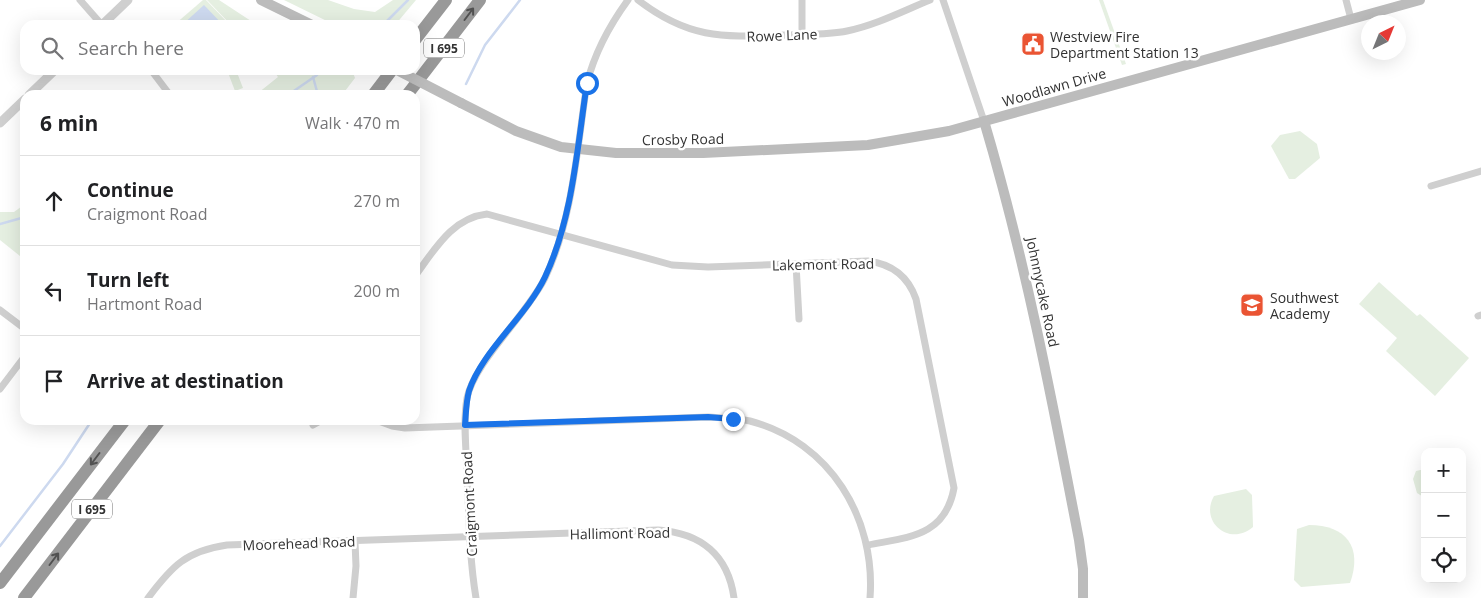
<!DOCTYPE html>
<meta charset="utf-8">
<style>
body{margin:0;font-family:"Open Sans",sans-serif;background:#f2f2f2;color:#202124}
.controls{position:absolute;right:15px;bottom:15px;display:grid;overflow:hidden;border-radius:10px;box-shadow:0 5px 20px #0002}
.controls button{width:45px;height:45px;display:grid;place-items:center;padding:0;border:0;border-bottom:1px solid #e0e0e0;background:#fff;color:#202124;font:25px sans-serif}
.compass{position:absolute;left:1361px;top:15px;width:45px;height:45px;border-radius:50%;background:#fff;box-shadow:0 5px 20px #0002;rotate:43deg}
.stop{position:absolute;width:15px;height:15px;margin:-11px;border:4px solid #1a73e8;border-radius:50%;background:#fff}
.stop.end{background:#1a73e8;border-color:#fff;box-shadow:0 1px 5px #0008}
.list{margin:0;padding:0;list-style:none}
h2{display:flex;justify-content:space-between;align-items:center;height:65px;margin:0;padding:0 20px;font-size:21px}
h2 small{font-size:16px;font-weight:400;color:#757577}
.list li{display:grid;grid-template-columns:32px 1fr auto;gap:15px;align-items:center;box-sizing:border-box;height:90px;padding:0 20px;border-top:1px solid #e0e0e0}
.list b{display:block;font-size:19px;white-space:nowrap}
.list p{margin:0;font-size:16px;white-space:nowrap;color:#757577}
.list em{font-size:16px;font-style:normal;color:#757577}
.icon{flex:none;width:28px;height:28px;fill:none;stroke:currentColor;stroke-width:2;stroke-linecap:round;stroke-linejoin:round}
.map{position:relative;flex:none;width:1481px;height:598px;overflow:hidden}
.search{position:absolute;background:#fff;box-shadow:0 5px 20px #0002;left:20px;top:20px;width:400px;height:55px;display:flex;align-items:center;gap:12px;box-sizing:border-box;padding:0 18px;border-radius:15px;color:#757577;font-size:19px}
.panel{position:absolute;background:#fff;box-shadow:0 5px 20px #0002;left:20px;top:90px;width:400px;height:335px;border-radius:15px}
.map>svg:first-child{display:block}
.green{fill:#e5efe1}
.water{fill:#cdd9ef}
.lines{fill:none;stroke-linecap:round;stroke-linejoin:round}
.stream{stroke:#cdd9ef;stroke-width:2.5}
.minor{stroke:#cfcfcf;stroke-width:7}
.tertiary{stroke:#cfcfcf;stroke-width:9}
.secondary{stroke:#bcbcbc;stroke-width:10}
.motorway{stroke:#999;stroke-width:12}
.secondary-bridge{stroke:#bcbcbc;stroke-width:10}
.oneway{stroke:#515151}
.route{stroke:#1a73e8;stroke-width:6}
.labels{text-anchor:middle;dominant-baseline:central;stroke-width:5;stroke-linejoin:round;paint-order:stroke}
.shield{fill:#fff;stroke:#707070;stroke-width:1}
.shield-label{font-size:12px;font-weight:bold;fill:#323232}
.street-label{font-size:14px;fill:#323232;stroke:#fff}
.poi-label{font-size:14px;fill:#323232;stroke:#fff;text-anchor:start}
</style>
<div class="map">
<svg width="1481" height="598" viewBox="0 0 1481 598">
<rect width="100%" height="100%" fill="#fff"/>
<g class="green">
<path d="M203 0H206L230 25H174Z"/>
<path d="M207 0H219L257 25H231Z"/>
<path d="M284 0H328L354 9 375 12 393 0H416L395 25H335Z"/>
<path d="M1099 0H1103L1126 64 1122 65Z"/>
<path d="M227 70H236L243 88 235 91Z"/>
<path d="M273 70H352L355 78 342 95H248L258 93 278 77Z"/>
<path d="M1300 131 1317 144 1320 158 1295 179H1289L1271 146 1280 135Z"/>
<path d="M25 204V260L0 240V212H14Z"/>
<path d="M1379 282 1417 316 1420 314 1469 358 1435 396 1386 351 1397 338 1359 304Z"/>
<path d="M1425 469V498L1417 493 1413 479 1416 471Z"/>
<path d="M1246 489 1252 495 1253 527C1230 547 1199 522 1214 496Z"/>
<path d="M1309 525C1346 525 1363 547 1350 583L1301 587 1294 580 1297 529Z"/>
</g>
<path class="water" d="M204 5 223 25H182Z"/>
<g class="lines">
<g class="stream">
<path d="M383 25 408 0"/>
<path d="M313 77 318 95"/>
<path d="M466 84 485 45 520 0"/>
<path d="M288 95 317 75"/>
<path d="M0 224 25 217"/>
<path d="M0 546 63 464 92 420"/>
</g>
<g class="minor">
<path d="M80 0 102 25"/>
<path d="M638 0C690 40 724 37 786 35 806 34 828 35 847 31 876 25 903 11 930 0"/>
<path d="M802 0V34"/>
<path d="M943 0 984 121"/>
<path d="M1346 0 1351 19"/>
<path d="M151 70 170 95"/>
<path d="M1431 186 1481 171"/>
<path d="M796 264 799 319"/>
<path d="M415 276C435 249 452 218 487 214L672 265 708 267 868 261C892 264 908 276 916 299L954 488C945 537 908 537 868 545"/>
<path d="M0 310 25 329"/>
<path d="M1478 316 1481 315"/>
<path d="M0 389 25 356"/>
<path d="M376 420 392 426 405 428 708 417C722 418 736 418 750 421 830 442 876 518 870 598"/>
<path d="M313 425 322 420"/>
<path d="M148 598C172 566 186 551 227 545L658 530C701 533 728 555 734 598"/>
<path d="M353 598 356 566 355 542"/>
<path d="M476 598C469 556 469 513 467 470 466 447 463 421 467 398 475 361 526 316 545 278 573 219 577 148 587 83 595 52 609 26 628 0"/>
</g>
<g class="tertiary">
<path d="M102 25 128 0"/>
<path d="M29 95 55 70"/>
<path d="M0 123 25 99"/>
</g>
<g class="secondary">
<path d="M261 0 312 25"/>
<path d="M461 103 516 131 561 147 616 153H703L868 145 949 131 1420 0"/>
<path d="M984 121C1025 259 1052 399 1079 540L1083 569V598"/>
</g>
<g class="motorway">
<path d="M415 40 446 0"/>
<path d="M373 95 392 70"/>
<path d="M407 95 480 0"/>
<path d="M0 583 125 420"/>
<path d="M24 598 160 420"/>
</g>
<path class="secondary-bridge" d="M397 70 461 103"/>
</g>
<defs><path id="oneway-shaft" d="M-6 0H5M1.5-3L5.5 0L1.5 3" fill="none" stroke-width="1.6" stroke-linecap="round" stroke-linejoin="round" transform="scale(1.25)"/></defs>
<g class="oneway">
<use href="#oneway-shaft" transform="translate(469 14) rotate(-53)"/>
<use href="#oneway-shaft" transform="translate(95 459) rotate(127)"/>
<use href="#oneway-shaft" transform="translate(54 559) rotate(-53)"/>
</g>
<g class="lines">
<path class="route" d="M587 83C577 148 573 217 545 277 526 317 482 351 469 391 466 402 466 413 465 425L708 417 733 419"/>
</g>
<defs>
<g id="civic-square" transform="scale(1.25)"><rect x="-9" y="-9" width="18" height="18" rx="4" fill="#ea5433" stroke="#fff"/><path d="M-.6-6.5H3V-4.5H.6V-3L4-1V1h2V6H-6V1h2V-1L-.6-3ZM-1.2 2.5V6h2.4V2.5Z" fill="#fff"/></g>
<g id="school-square" transform="scale(1.25)"><rect x="-9" y="-9" width="18" height="18" rx="4" fill="#ea5433" stroke="#fff"/><path d="M0-5L7-2L0 1L-7-2ZM-4 1L0 2.5L4 1V4Q0 6-4 4Z" fill="#fff"/></g>
</defs>
<g fill-rule="evenodd">
<use href="#civic-square" x="1033" y="44"/>
<use href="#school-square" x="1252" y="305"/>
</g>
<g class="labels">
<g class="shield">
<rect x="424" y="38.5" width="40" height="19" rx="4"/>
<rect x="72" y="499.5" width="40" height="19" rx="4"/>
</g>
<g class="shield-label">
<text x="444" y="48">I 695</text>
<text x="92" y="509">I 695</text>
</g>
<g class="street-label">
<text transform="translate(782 35) rotate(-2)">Rowe Lane</text>
<text transform="translate(1054 87) rotate(-16)">Woodlawn Drive</text>
<text transform="translate(683 139) rotate(-1)">Crosby Road</text>
<text transform="translate(823 264) rotate(-1)">Lakemont Road</text>
<text transform="translate(1043 292) rotate(78)">Johnnycake Road</text>
<text transform="translate(469 504) rotate(-93)">Craigmont Road</text>
<text transform="translate(620 533) rotate(-1)">Hallimont Road</text>
<text transform="translate(299 543) rotate(-2)">Moorehead Road</text>
</g>
<g class="poi-label">
<text x="1050" y="36">Westview Fire<tspan x="1050" dy="16">Department Station 13</tspan></text>
<text x="1270" y="297">Southwest<tspan x="1270" dy="16">Academy</tspan></text>
</g>
</g>
</svg>
<div class="controls">
<button>+</button>
<button>−</button>
<button><svg class="icon" aria-label="locate" viewBox="0 0 24 24"><circle cx="12" cy="12" r="6"/><path d="M12 2v4M12 18v4M2 12h4M18 12h4"/></svg></button>
</div>
<svg class="compass" viewBox="-18 -18 36 36"><path d="M0-13l5 13h-10z" fill="#e53935"/><path d="M0 13l5-13h-10z" fill="#757577"/></svg>
<div class="stop" style="left:587px;top:83px"></div>
<div class="stop end" style="left:733px;top:419px"></div>
<div class="search"><svg class="icon" aria-label="search" viewBox="0 0 24 24"><circle cx="10" cy="10" r="6"/><path d="M15 15l6 6"/></svg>Search here</div>
<section class="panel">
<h2>6 min<small>Walk · 470 m</small></h2>
<ul class="list">
<li><svg class="icon" aria-label="ahead" viewBox="0 0 24 24"><path d="M12 20V5M6 11l6-6 6 6"/></svg><div><b>Continue</b><p>Craigmont Road</p></div><em>270 m</em></li>
<li><svg class="icon" aria-label="left" viewBox="0 0 24 24"><path d="M17 20v-9H6M10 6l-5 5 5 5"/></svg><div><b>Turn left</b><p>Hartmont Road</p></div><em>200 m</em></li>
<li><svg class="icon" aria-label="arrive" viewBox="0 0 24 24"><path d="M6 21V4h12l-3 4 3 4H6"/></svg><div><b>Arrive at destination</b></div></li>
</ul>
</section>
</div>
